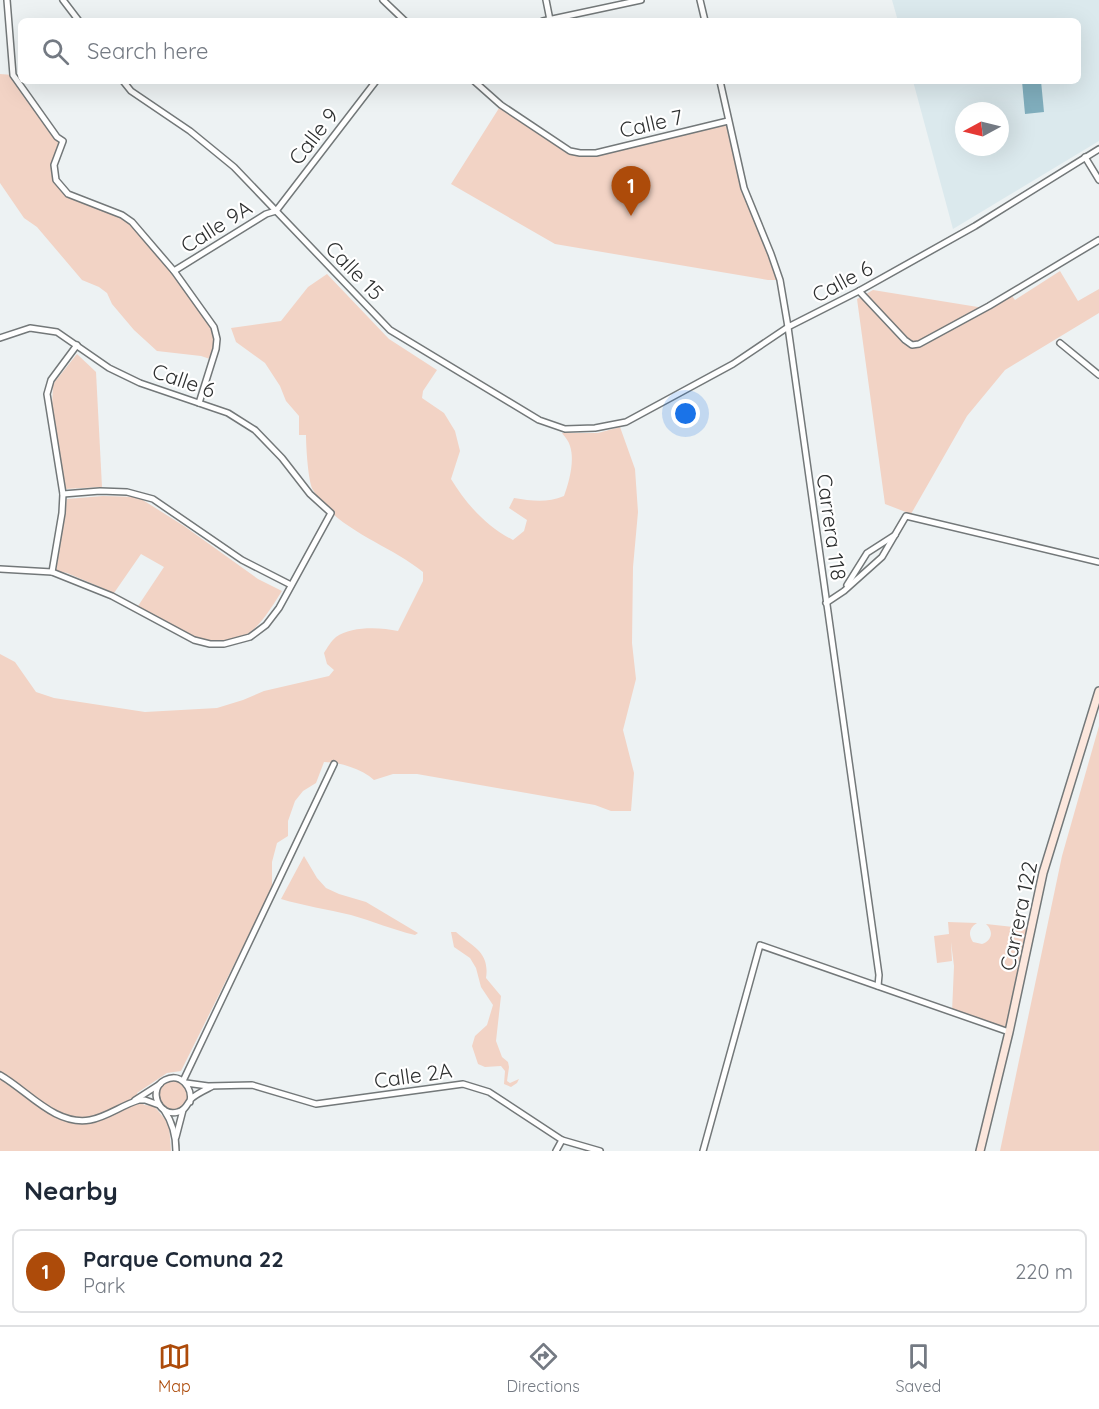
<!DOCTYPE html>
<style>
body{margin:0;font-family:Quicksand,sans-serif;background:#f2f2f3;color:#1f2937}
.compass{position:absolute;left:955px;top:102px;width:54px;height:54px;border-radius:50%;background:#fff;box-shadow:0 6px 24px #0002;rotate:263deg}
.you{position:absolute;left:686px;top:414px;width:21px;height:21px;margin:-15px;border:4px solid #fff;border-radius:50%;background:#1a73e8;box-shadow:0 0 0 9px #1a73e833}
.badge{display:grid;place-items:center;width:39px;height:39px;border-radius:50%;background:#ad4b0a;color:#fff;font-size:20px;font-weight:700}
.pin{position:absolute;translate:-50% -50px;filter:drop-shadow(0 2px 3px #0008)}
.pin::after{content:'';position:absolute;top:32px;width:21px;height:18px;background:inherit;clip-path:polygon(0 0,100% 0,50% 100%)}
.list{margin:0;padding:0;list-style:none}
h2{display:flex;justify-content:space-between;align-items:center;height:78px;margin:0;padding:0 24px;font-size:26px}
h2 small{font-size:20px;font-weight:400;color:#747a83}
.list li{display:grid;grid-template-columns:39px 1fr auto;gap:18px;align-items:center;box-sizing:border-box;height:84px;margin:0 12px 12px;padding:0 12px;border:2px solid #e0e1e3;border-radius:9px}
.list b{display:block;font-size:22px;white-space:nowrap}
.list p{margin:0;font-size:20px;white-space:nowrap;color:#747a83}
.list em{font-size:20px;font-style:normal;color:#747a83}
.icon{flex:none;width:33px;height:33px;fill:none;stroke:currentColor;stroke-width:2;stroke-linecap:round;stroke-linejoin:round}
.map{position:relative;flex:none;width:1099px;height:1151px;overflow:hidden}
.search{position:absolute;background:#fff;box-shadow:0 6px 24px #0002;left:18px;right:18px;top:18px;height:66px;display:flex;align-items:center;gap:15px;box-sizing:border-box;padding:0 21px;border-radius:9px;color:#747a83;font-size:22px}
.sheet{height:174px;background:#fff}
nav{display:flex;justify-content:space-around;align-items:center;box-sizing:border-box;height:84px;border-top:2px solid #e0e1e3;background:#fff;font-size:16px;color:#747a83}
nav a{display:grid;justify-items:center;gap:3px}
nav .on{color:#ad4b0a}
.map>svg:first-child{display:block}
.built{fill:#dbe9ed;fill-rule:evenodd}
.green{fill:#f2d3c5}
.water{fill:#80aebd}
.lines{fill:none;stroke-linecap:round;stroke-linejoin:round}
.street-casing{stroke:#737879;stroke-width:8}
.secondary-casing{stroke:#737879;stroke-width:10}
.street{stroke:#fff;stroke-width:5}
.secondary{stroke:#fce7dd;stroke-width:7}
.labels{text-anchor:middle;dominant-baseline:central;stroke-width:4.5;stroke-linejoin:round;paint-order:stroke}
.street-label{font-size:21px;fill:#2e3030;stroke:#fff}
</style>
<div class="map">
<svg width="1099" height="1151" viewBox="0 0 1099 1151">
<rect width="100%" height="100%" fill="#edf2f3"/>
<path class="built" d="M892 0H1099V141L953 229 913 81H1078V21H898ZM964 111H1000V147H964Z"/>
<g class="green">
<path d="M0 74 13 75 63 141 54 165 56 180 68 194 122 215 175 271 214 327 217 339 213 360 201 356 157 351 134 330 112 304 107 293 99 287 82 280 37 227 24 218 0 183Z"/>
<path d="M501 105 570 150 589 153 728 121 744 188 780 280H768L555 244 451 184Z"/>
<path d="M1060 271 1078 301 1099 289V313L1005 370 967 416 911 514 885 504 857 299 873 290 984 308 1009 292 1015 300Z"/>
<path d="M327 274 389 339 437 370 423 391 422 398 444 413 455 431 460 451 451 479C466 504 487 527 513 540L524 531 527 520 509 508 514 498C532 501 547 503 564 496 569 482 575 461 570 446 569 441 564 436 562 433H598L620 427 635 469 638 512 633 567 632 643 636 679 623 730 634 773 631 811H611L595 805 417 774H393L374 780C362 769 340 762 324 762L316 783 303 791 295 801 288 821V836L277 843 272 862V888L181 1071 167 1073 137 1093 144 1105 154 1106 169 1124 171 1151H0V654L15 662 36 692 54 698 145 712 217 708 243 700 264 691 329 676 334 670 327 664 324 653C327 648 331 641 336 637 351 626 380 627 398 631L423 581V572C389 544 337 531 313 490 308 482 306 445 306 435H299V416L286 401 280 386 265 363 236 342 231 328 281 321 308 287Z"/>
<path d="M77 354 96 372 102 487 65 489 52 408 53 384Z"/>
<path d="M103 496 138 497 184 526 258 579 282 591C272 606 262 625 246 635 211 656 168 624 138 606L164 567 141 554 114 593 67 573 56 571 67 499Z"/>
<path d="M1099 726V1151H1000L1062 856Z"/>
<path d="M304 856 317 878 326 888 339 894 366 902 418 933 415 935C393 930 373 921 351 915 327 909 304 906 281 899Z"/>
<path d="M948 922 977 923C969 928 968 934 973 942L982 944C992 941 994 931 986 924L1031 929 1009 1032 952 1012 954 966 951 942 952 961 937 963 934 936 949 934Z"/>
<path d="M451 932H456C473 947 490 952 486 978L501 996 496 1041 502 1057 508 1062 509 1067 507 1081 510 1083 519 1079 517 1083 511 1087 504 1084 505 1071 501 1066 485 1067 478 1064 472 1046 475 1036 487 1025 493 1005 481 987 476 968 470 958 454 947Z"/>
<path d="M168 1079 183 1081 191 1097 183 1110H164L156 1092Z"/>
</g>
<path class="water" d="M1022 81H1041L1044 112 1025 114Z"/>
<g class="lines">
<g class="street-casing">
<g id="street">
<path d="M7 0 13 75 57 137 63 141 54 165 56 180 68 194 122 215 132 222 174 271 214 327 217 339 216 349 199 403"/>
<path d="M63 0 79 21"/>
<path d="M383 0 405 21"/>
<path d="M546 0 550 20"/>
<path d="M700 0 705 21"/>
<path d="M543 21 641 0"/>
<path d="M123 81 131 91 190 131 234 167 390 330 539 420 565 429 595 428 626 422 733 364 788 327 859 291 975 226 1099 149"/>
<path d="M474 81 501 105 570 151 580 153H596L728 121"/>
<path d="M720 81 744 188 771 254 780 280 788 327 879 975 878 986"/>
<path d="M1085 157 1099 180"/>
<path d="M276 211 376 81"/>
<path d="M174 271 266 214 276 211"/>
<path d="M859 291 905 340 912 345 919 344 989 306 1099 240"/>
<path d="M0 338 30 328 57 332 109 368 140 383 228 413 255 430 282 458 310 494 331 513 279 608 266 625 250 637 224 644H210L194 640 112 596 52 572 0 569"/>
<path d="M1060 343 1099 375"/>
<path d="M63 494 100 491 127 492 153 499 242 560 291 585"/>
<path d="M52 572 62 513 63 494 47 394 51 380 77 345"/>
<path d="M847 585 867 553 895 535"/>
<path d="M826 603 844 591 882 557 906 516 1099 562"/>
<path d="M0 1075C28 1091 55 1126 90 1120 107 1117 122 1105 139 1100H145L159 1105"/>
<path d="M183 1081 334 764"/>
<path d="M186 1083 208 1086 252 1085 316 1104 463 1084 489 1092 562 1140 600 1151"/>
<path d="M135 1100 160 1084"/>
<path d="M190 1102C193 1088 181 1072 165 1080 147 1089 159 1118 178 1112 186 1110 187 1104 191 1099 196 1094 205 1090 211 1087"/>
<path d="M164 1110C173 1123 176 1136 176 1151"/>
<path d="M176 1137 183 1110"/>
<path d="M556 1151 562 1140"/>
<path d="M703 1151 760 945 1009 1032"/>
</g>
</g>
<g class="secondary-casing">
<path id="secondary" d="M980 1151 1009 1032 1043 873 1099 691"/>
</g>
<use href="#street" class="street"/>
<use href="#secondary" class="secondary"/>
</g>
<g class="labels">
<g class="street-label">
<text transform="translate(651 123) rotate(-13)">Calle 7</text>
<text transform="translate(313 136) rotate(-52)">Calle 9</text>
<text transform="translate(216 226) rotate(-32)">Calle 9A</text>
<text transform="translate(355 270) rotate(46)">Calle 15</text>
<text transform="translate(842 281) rotate(-28)">Calle 6</text>
<text transform="translate(184 380) rotate(19)">Calle 6</text>
<text transform="translate(832 527) rotate(82)">Carrera 118</text>
<text transform="translate(1018 916) rotate(-78)">Carrera 122</text>
<text transform="translate(413 1075) rotate(-8)">Calle 2A</text>
</g>
</g>
</svg>
<svg class="compass" viewBox="-18 -18 36 36"><path d="M0-13l5 13h-10z" fill="#e53935"/><path d="M0 13l5-13h-10z" fill="#747a83"/></svg>
<div class="you"></div>
<div class="pin badge" style="left:631px;top:216px">1</div>
<div class="search"><svg class="icon" aria-label="search" viewBox="0 0 24 24"><circle cx="10" cy="10" r="6"/><path d="M15 15l6 6"/></svg>Search here</div>
</div>
<section class="sheet">
<h2>Nearby<small></small></h2>
<ul class="list">
<li><span class="badge">1</span><div><b>Parque Comuna 22</b><p>Park</p></div><em>220 m</em></li>
</ul>
</section>
<nav>
<a class="on"><svg class="icon" aria-label="map" viewBox="0 0 24 24"><path d="M3 6l6-2 6 2 6-2v14l-6 2-6-2-6 2zM9 4v14M15 6v14"/></svg>Map</a>
<a><svg class="icon" aria-label="directions" viewBox="0 0 24 24"><path d="M12 3l9 9-9 9-9-9zM9 14v-3h6M13 9l2 2-2 2"/></svg>Directions</a>
<a><svg class="icon" aria-label="saved" viewBox="0 0 24 24"><path d="M7 4h10v16l-5-4-5 4z"/></svg>Saved</a>
</nav>
